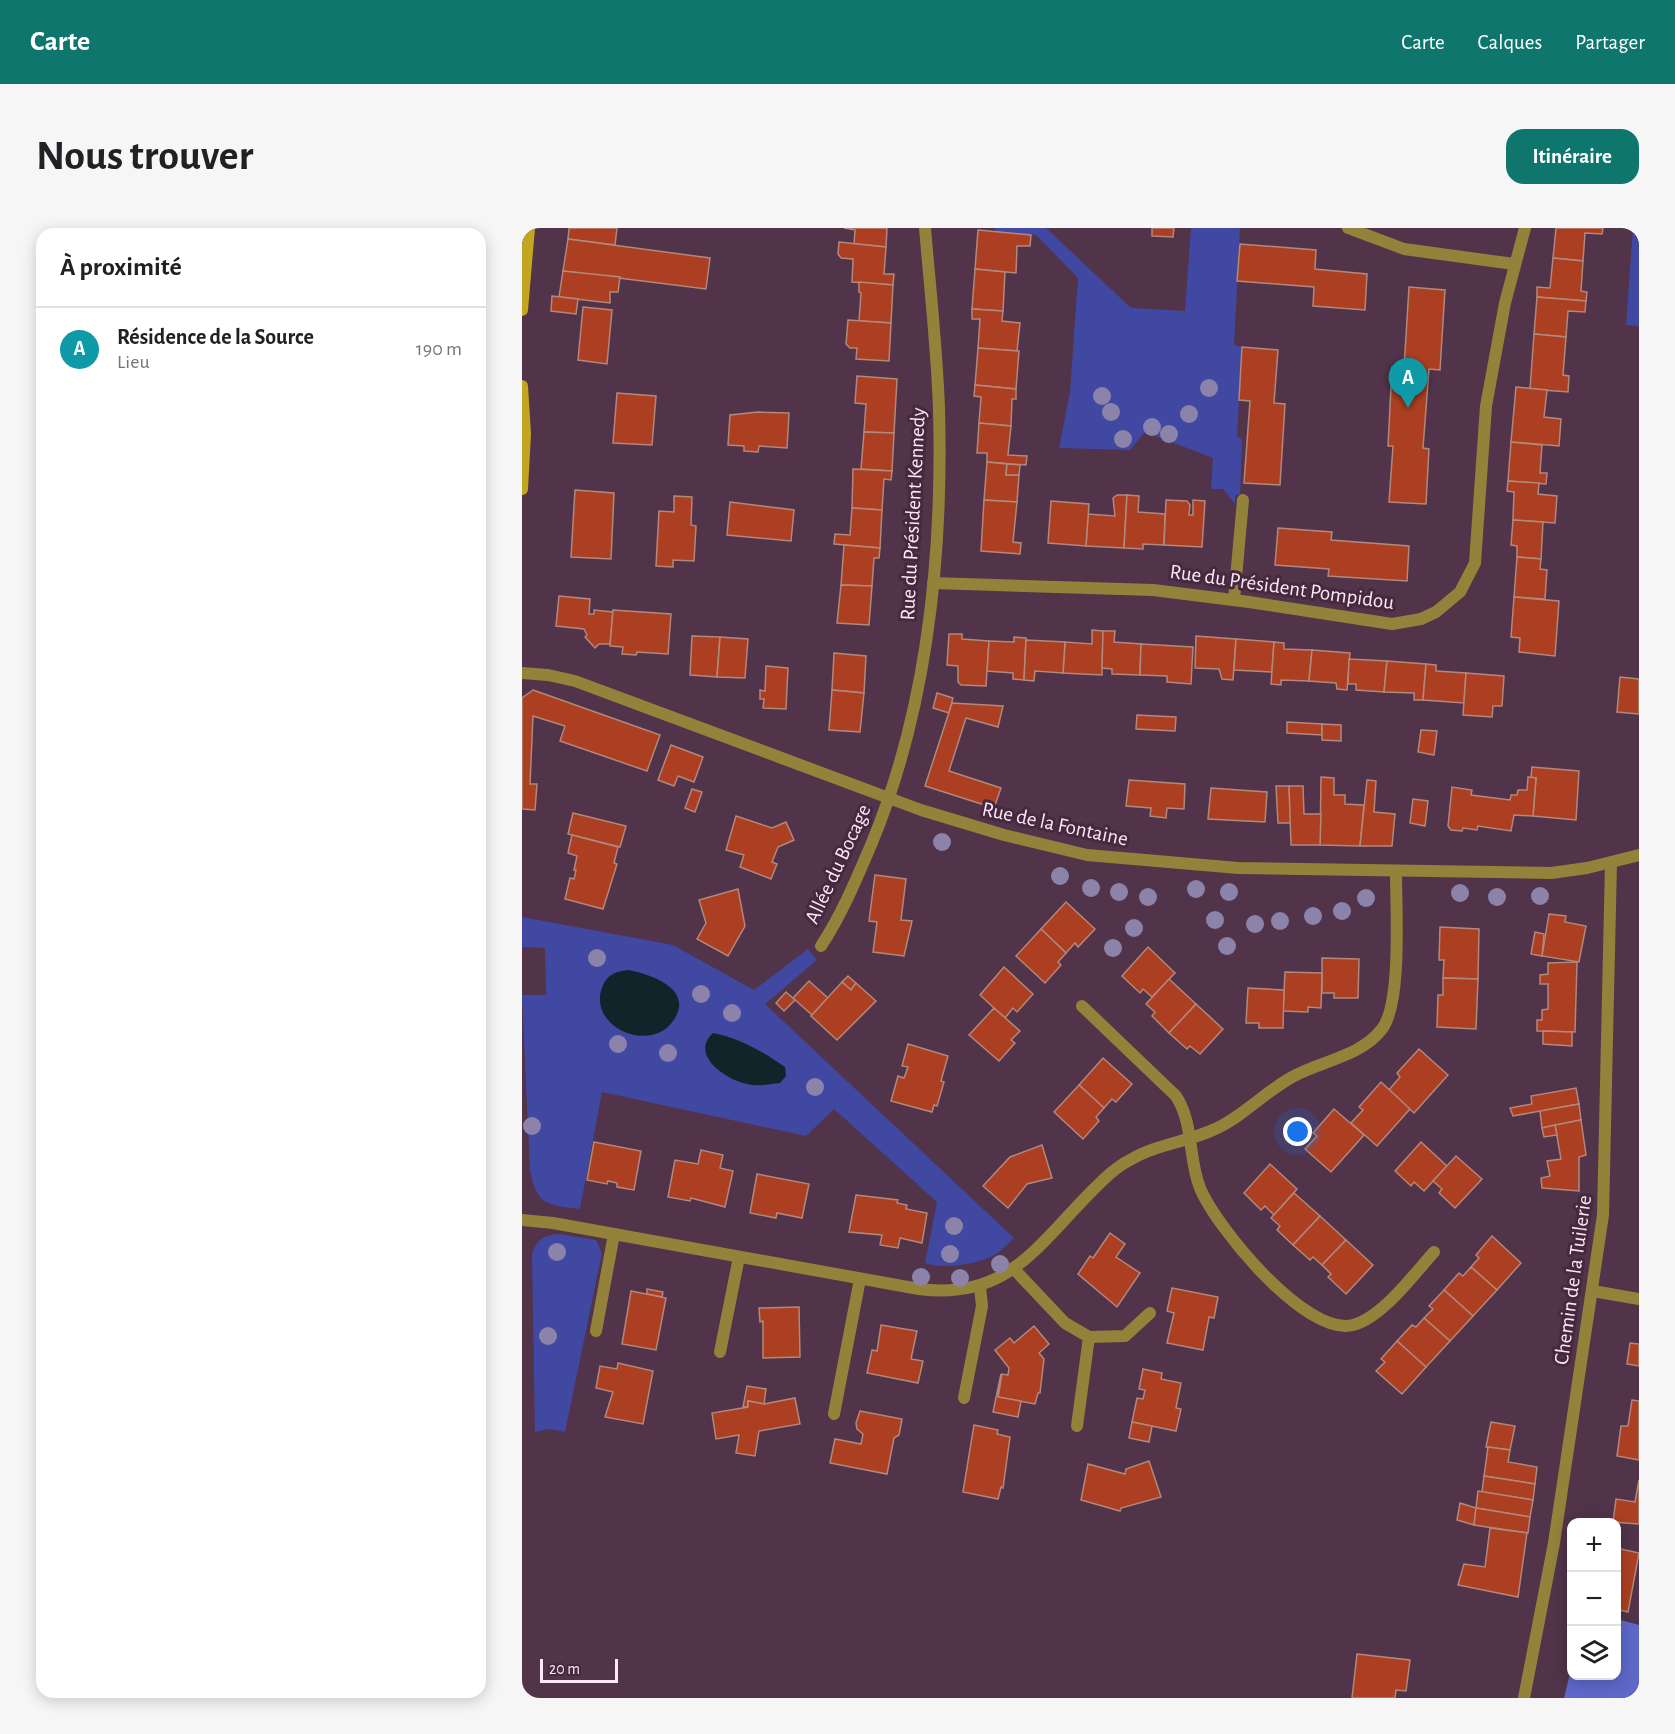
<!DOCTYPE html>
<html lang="fr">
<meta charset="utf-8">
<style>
body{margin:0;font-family:"Alegreya Sans",sans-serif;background:#f6f6f6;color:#202124}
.controls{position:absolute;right:18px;bottom:18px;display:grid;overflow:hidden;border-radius:12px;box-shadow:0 3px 15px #0003}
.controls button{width:54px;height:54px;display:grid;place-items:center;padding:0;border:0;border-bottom:2px solid #e0e0e0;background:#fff;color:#202124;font:30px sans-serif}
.scale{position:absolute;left:18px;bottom:15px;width:78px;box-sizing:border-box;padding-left:6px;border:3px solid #fbe8f6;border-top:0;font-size:16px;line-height:21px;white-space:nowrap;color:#fbe8f6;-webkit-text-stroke:4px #46293f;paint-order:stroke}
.you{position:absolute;left:776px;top:904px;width:21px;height:21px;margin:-15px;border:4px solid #fff;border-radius:50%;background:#1a73e8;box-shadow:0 0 0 9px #1a73e833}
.badge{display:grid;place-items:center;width:39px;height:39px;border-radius:50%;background:#0f766e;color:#fff;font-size:20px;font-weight:700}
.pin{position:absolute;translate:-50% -50px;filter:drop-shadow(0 2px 3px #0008)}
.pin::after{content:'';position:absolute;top:32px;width:21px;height:18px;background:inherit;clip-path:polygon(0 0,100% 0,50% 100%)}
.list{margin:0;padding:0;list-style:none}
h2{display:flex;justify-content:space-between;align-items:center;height:78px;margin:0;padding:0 24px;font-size:26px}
h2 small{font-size:20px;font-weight:400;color:#757577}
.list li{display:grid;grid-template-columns:39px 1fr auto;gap:18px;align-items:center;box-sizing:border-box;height:84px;padding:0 24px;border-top:2px solid #e0e0e0}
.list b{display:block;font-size:22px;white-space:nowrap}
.list p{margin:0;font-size:20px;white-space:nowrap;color:#757577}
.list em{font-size:20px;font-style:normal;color:#757577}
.icon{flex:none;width:33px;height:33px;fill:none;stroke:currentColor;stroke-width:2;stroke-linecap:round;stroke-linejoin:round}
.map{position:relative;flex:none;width:1117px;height:1470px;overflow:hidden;border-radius:18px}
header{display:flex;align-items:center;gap:36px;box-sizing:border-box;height:84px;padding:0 30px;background:#0f766e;color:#fff}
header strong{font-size:28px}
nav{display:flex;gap:33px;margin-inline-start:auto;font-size:21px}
.intro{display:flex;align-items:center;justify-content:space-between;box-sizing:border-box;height:144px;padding:0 36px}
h1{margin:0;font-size:42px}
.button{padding:15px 27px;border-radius:18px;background:#0f766e;color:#fff;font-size:21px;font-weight:700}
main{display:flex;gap:36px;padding:0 36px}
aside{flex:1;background:#fff;border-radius:18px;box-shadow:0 3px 15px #0003}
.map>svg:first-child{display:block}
.green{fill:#4148a1}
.forest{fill:#5d68c9}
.water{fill:#0f252a}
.building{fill:#ac3f21;stroke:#b2887c;stroke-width:1.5}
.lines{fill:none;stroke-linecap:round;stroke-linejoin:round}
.service{stroke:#93823a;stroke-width:12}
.minor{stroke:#93823a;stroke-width:12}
.tertiary{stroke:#93823a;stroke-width:12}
.secondary{stroke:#c3a61f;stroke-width:12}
.tree{fill:#8b83aa}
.labels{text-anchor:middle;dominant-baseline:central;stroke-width:6;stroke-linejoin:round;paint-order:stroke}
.street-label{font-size:21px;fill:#fbe8f6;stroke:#46293f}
</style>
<header>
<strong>Carte</strong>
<nav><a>Carte</a><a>Calques</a><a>Partager</a></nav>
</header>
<div class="intro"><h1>Nous trouver</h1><a class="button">Itinéraire</a></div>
<main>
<aside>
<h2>À proximité<small></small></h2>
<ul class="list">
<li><span class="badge" style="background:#0f9aa8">A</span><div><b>Résidence de la Source</b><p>Lieu</p></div><em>190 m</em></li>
</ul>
</aside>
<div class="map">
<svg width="1117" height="1470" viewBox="0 0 1117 1470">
<rect width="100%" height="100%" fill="#51334a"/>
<g class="green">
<path d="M473 0H524L609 80 663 83 669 0H718L712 117 720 119 715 209 720 211 718 267H713V276L701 261H689L691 230 623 204 608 222 537 220 548 164 556 50 514 7 473 4Z"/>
<path d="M1111 0H1117V98L1104 97Z"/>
<path d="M0 689 151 717 232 762 286 721 295 732 243 776 492 1010C486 1015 480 1022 474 1026 458 1036 420 1042 403 1035L415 974 312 881 284 908 80 864 58 981C25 977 15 977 8 943L0 767H24L23 720 0 719Z"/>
<path d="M37 1006 74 1012 80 1025 43 1204 27 1201 13 1204 10 1026C15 1011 22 1007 37 1006Z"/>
</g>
<path class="forest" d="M1095 1391 1117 1397V1470H1042L1049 1441 1050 1448H1094Z"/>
<g class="water">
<path d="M107 742C127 746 167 759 155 786 136 830 62 801 81 757 86 746 95 743 107 742Z"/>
<path d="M191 805C217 810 242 824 263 839L264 848 258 855C247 856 236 859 225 856 204 852 167 827 191 805Z"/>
</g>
<g class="building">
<path d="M47 0H95L93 17 46 11Z"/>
<path d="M322 0H365L364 19 332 16 333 2Z"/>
<path d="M630 0H652L651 9 630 8Z"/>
<path d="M1034 0H1081L1080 6 1063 5 1061 33 1031 30Z"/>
<path d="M456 2 509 7 508 18H495L494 45 453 41Z"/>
<path d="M46 11 188 30 184 61 41 43Z"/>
<path d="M317 14 364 19 362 46H372L371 57 330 54 331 31 319 30 316 26Z"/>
<path d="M718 16 794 22 793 41 845 46 843 82 791 78 792 59 715 53Z"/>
<path d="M1031 30 1061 33 1059 63 1065 64 1064 73 1015 69V59L1028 60Z"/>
<path d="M453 41 483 44 481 83 450 81Z"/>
<path d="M41 43 98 49 96 64H88V75L37 69Z"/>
<path d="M337 54 371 57 369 95 337 93 339 65 337 64Z"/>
<path d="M887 59 923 62 918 142 907 141 901 220 907 221 904 276 867 274 871 218H866L870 139 882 140Z"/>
<path d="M30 68 56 71 54 86 29 83Z"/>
<path d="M1015 69 1064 73 1063 84 1046 83 1044 109 1012 106Z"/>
<path d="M61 79 90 82 85 136 56 132Z"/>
<path d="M450 81 481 83 480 93 498 95 495 123 456 120 458 91H450Z"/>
<path d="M326 92 369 95 367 133 334 131 335 120H328L324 116Z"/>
<path d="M1012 106 1044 109 1041 147 1047 148 1046 164 1008 161Z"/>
<path d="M720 119 756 122 752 175 763 176 758 257 722 255 728 173 717 172Z"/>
<path d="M456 120 497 123 494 161 453 157Z"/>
<path d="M335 148 375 151 372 205 342 204 344 176 333 175Z"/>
<path d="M453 157 494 161V171H490L489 198 457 195 459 169 452 168Z"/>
<path d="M994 159 1025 162 1022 189 1039 191 1037 218 989 214Z"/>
<path d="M95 165 134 168 130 217 91 215Z"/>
<path d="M236 184 267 185 265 220 237 218 236 224 222 223V218L206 217 208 187Z"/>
<path d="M457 195 489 198 486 227 505 228 504 237 465 234V225H455Z"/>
<path d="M342 204 372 205 370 243 339 241Z"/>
<path d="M989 214 1020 217 1018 245H1025L1024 256 986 253Z"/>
<path d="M465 234 485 236 484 247H497L495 274 462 272Z"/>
<path d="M485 236 498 237 497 247H484Z"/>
<path d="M331 241 370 243 369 252 362 251 360 282 330 280Z"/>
<path d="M986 253 1017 255 1016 266 1035 268 1033 295 991 292 992 264 985 263Z"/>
<path d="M53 262 92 265 89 331 49 329Z"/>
<path d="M595 267H605L602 320 564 318 566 286 593 288 591 270Z"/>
<path d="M605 267 617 268 616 284 643 286 642 317 621 316V321L602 320Z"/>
<path d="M152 268 170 269 169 297 174 298 172 333 151 332V339L134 338 137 283 152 284Z"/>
<path d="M462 272 495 274 491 314 499 315 498 326 459 323Z"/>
<path d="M644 272 665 273 668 277 667 287H671V272L683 273 680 319 642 317Z"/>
<path d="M529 273 567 276 564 318 526 315Z"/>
<path d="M208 274 272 282 269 313 205 307Z"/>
<path d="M330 280 360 282 358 320 312 316 313 306 328 307Z"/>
<path d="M991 292 1021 294 1019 331 995 329V318L989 317Z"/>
<path d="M756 300 810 304 809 312 887 318 885 353 806 348 807 341 753 337Z"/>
<path d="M322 317 358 320 357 330H352L350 358 319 357Z"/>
<path d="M995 329 1019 331 1018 341 1025 342 1023 371 992 369Z"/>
<path d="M319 357 350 358 347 397 315 395Z"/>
<path d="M37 368 68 371 67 386H72V382L91 384 88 416H77L73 420 63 409 65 407 62 401 34 398Z"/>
<path d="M992 369 1037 373 1033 428 997 424 998 410 989 409Z"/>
<path d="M91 382 149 386 146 426 115 424 114 427 100 426 101 419 88 418Z"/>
<path d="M570 402 581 403 580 447 541 445 543 414 570 416Z"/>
<path d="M581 403H593L592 414 619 416 618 447 590 446V441L580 440Z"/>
<path d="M427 406H440V411L467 413 464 458 439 457 436 454V438L425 437Z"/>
<path d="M170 408 198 409 195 449 168 447Z"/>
<path d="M674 408 714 411 711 452 700 451 697 441 673 440Z"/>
<path d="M198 409 226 411 223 450 195 449Z"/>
<path d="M492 409 504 410 502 452 491 451V445L465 443 467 413 492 414Z"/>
<path d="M714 411 752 414 750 444 712 442Z"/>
<path d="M504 412 543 414 541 445 513 443 512 453 502 452Z"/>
<path d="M752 414 762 415V421L790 422 787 453 759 452V457L749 456Z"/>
<path d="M619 416 671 419 669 456 645 454V448L618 447Z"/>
<path d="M790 422 828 425 825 462 815 461 814 455 787 453Z"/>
<path d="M312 425 344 428 342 465 310 462Z"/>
<path d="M827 431 865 433 862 464 834 462V456H826Z"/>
<path d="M865 433 904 436 901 472H892V465L862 464Z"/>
<path d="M904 436 914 437V443L944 445 942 475 901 472Z"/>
<path d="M244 438 266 440 264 481 241 480 242 471H238V462L243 463Z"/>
<path d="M944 445 982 448 980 478H971L970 489 941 487Z"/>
<path d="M1098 449 1117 451V486L1095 484Z"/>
<path d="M11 462 138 507 125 543 38 513 43 498 11 488 8 556H15L13 582 0 581V470Z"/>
<path d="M310 462 342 465 338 504 307 502Z"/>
<path d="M415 465 431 470 427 485 411 480Z"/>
<path d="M430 475 481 478 476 499 444 490 427 543 479 560 472 580 403 558Z"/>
<path d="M615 487 654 489 653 503 614 501Z"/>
<path d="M765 494 800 496V507L765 505Z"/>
<path d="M800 496 819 497V513L800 512Z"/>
<path d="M899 502 915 503 912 527 896 524Z"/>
<path d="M149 517 181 529 172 554 156 548 152 558 136 552Z"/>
<path d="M1010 539 1057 543 1054 592 1011 588 1014 550 1009 549Z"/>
<path d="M799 549 812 550V567H823V576L842 577 838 618 798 617Z"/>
<path d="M1006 549 1014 550 1011 588 992 587 989 603 956 598 955 602 941 600 940 603 929 602 926 598 930 559 950 562 949 567 988 572 989 567H995L996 562H1005Z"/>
<path d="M607 552 663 556 662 581 645 580 644 590 628 588 629 580 604 578Z"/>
<path d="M845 552 854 553 852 584 873 586 870 618H838Z"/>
<path d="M754 558H767L769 595H756Z"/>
<path d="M767 558H781L782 586H799L798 617H769Z"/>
<path d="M689 560 745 564 743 594 686 591Z"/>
<path d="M170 561 180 564 173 584 163 580Z"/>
<path d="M891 571 906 573 903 598 888 595Z"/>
<path d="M51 585 104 598 98 619 46 606Z"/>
<path d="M214 588 250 600 264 594 272 612 256 619 250 634 255 636 249 651 218 639 222 627 204 622Z"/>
<path d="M50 607 96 619 92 635 95 636 81 681 43 671 48 650 52 651 54 642H52L55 628 46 625Z"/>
<path d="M353 647 384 651 379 692 390 693 382 728 351 724 355 694 347 693Z"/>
<path d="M216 661 223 698 206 728 175 711 184 695 177 672Z"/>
<path d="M544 674 573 701 556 719 553 715 544 725 519 701Z"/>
<path d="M1027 686 1044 688 1043 694 1064 698 1057 734 1020 728Z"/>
<path d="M918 699 957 701 956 751 921 750 922 732H917Z"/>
<path d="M519 701 544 725 536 734 539 737 523 755 494 728Z"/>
<path d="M1013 704 1022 706 1020 728 1009 726Z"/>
<path d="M626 719 653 745 630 769 621 761 618 765 600 748Z"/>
<path d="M800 730 837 731 836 770H812V765H800Z"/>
<path d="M1055 734 1053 804 1015 803V792H1020V782L1026 781V756H1018V747L1026 746V735Z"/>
<path d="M482 739 511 766 495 784 491 780 483 790 458 767Z"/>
<path d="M763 744 800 745 799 780 786 779V784L761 783Z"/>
<path d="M326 748 334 755 329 762 320 754Z"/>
<path d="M921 750 956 751 954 801 915 799 916 767H921Z"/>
<path d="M647 751 674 776 647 805 630 788 633 784 624 776Z"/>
<path d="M287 753 306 770 290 787 271 770Z"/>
<path d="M320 754 329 762 334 755 354 773 315 812 289 788Z"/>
<path d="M726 760 762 762 761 800H737V795H724Z"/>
<path d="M264 764 273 772 262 783 254 775Z"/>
<path d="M674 776 701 801 678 826 668 818 665 821 647 805Z"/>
<path d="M472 780 498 803 489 812 493 815 477 833 447 807Z"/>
<path d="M1021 803 1050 804V818L1021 816Z"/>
<path d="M386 816 426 828 419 853 422 854 415 878 412 877 410 884 369 873 376 848 382 850 386 839 380 838Z"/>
<path d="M897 821 926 847 892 885 867 862 878 849 875 845Z"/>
<path d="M581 830 610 856 594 874 590 871 582 880 557 857Z"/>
<path d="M859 854 888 881 855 918 829 895 841 882 837 879Z"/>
<path d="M557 857 582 880 574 889 577 893 561 911 532 884Z"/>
<path d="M1054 860 1057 876 991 888 988 880 1010 876 1009 868Z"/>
<path d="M1057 876 1059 892 1020 900 1018 883Z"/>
<path d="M812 881 842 907 809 944 783 921 795 908 791 905Z"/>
<path d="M1059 892 1064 927 1057 929V963L1020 960 1019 950 1028 948 1025 933 1039 931 1033 897Z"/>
<path d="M1033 897 1035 907 1022 909 1020 900Z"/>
<path d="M72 914 119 923 112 962 95 959V955L86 953 85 956 65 952Z"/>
<path d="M899 914 925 938 902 963 892 954 889 958 873 943Z"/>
<path d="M520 917 530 950 505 956 486 980 461 958 488 929Z"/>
<path d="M179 922 201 927 198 940 211 943 203 979 169 970 168 973 146 969 153 932 176 936Z"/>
<path d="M934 928 960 951 933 980 917 965 920 961 911 953Z"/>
<path d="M748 936 775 961 752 987 743 978 739 982 722 965Z"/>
<path d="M235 946 287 956 280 990 255 985 254 990 228 985Z"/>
<path d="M772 965 798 988 771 1017 755 1002 758 998 749 990Z"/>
<path d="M334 967 376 972 375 975 385 977 384 981 405 985 400 1015 378 1010 376 1020 358 1017 360 1007 327 1004Z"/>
<path d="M798 988 824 1012 800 1037 791 1029 788 1032 771 1017Z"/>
<path d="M588 1005 603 1016 594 1029 618 1045 595 1079 556 1046 568 1028 571 1030Z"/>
<path d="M970 1008 999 1035 975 1062 949 1039 957 1030 954 1027Z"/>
<path d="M824 1012 851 1037 824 1066 806 1049 809 1046 800 1037Z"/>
<path d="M949 1039 975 1062 951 1088 922 1062 937 1045 941 1048Z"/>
<path d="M650 1060 696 1069 692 1090 687 1089 681 1122 645 1115 652 1085 645 1083Z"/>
<path d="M125 1061 141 1064 140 1069 125 1066Z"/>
<path d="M922 1062 951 1088 928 1113 902 1090 911 1081 907 1078Z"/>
<path d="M109 1063 144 1070 134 1122 100 1116Z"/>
<path d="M277 1079 278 1129 241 1130V1093L238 1094 237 1080Z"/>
<path d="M902 1090 928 1113 904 1139 875 1113 890 1097 894 1099Z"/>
<path d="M359 1097 395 1103 389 1131 401 1133 396 1155 345 1145 350 1122 355 1123Z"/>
<path d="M512 1098 527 1116 517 1125 522 1131 518 1165H516L513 1176 476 1169 480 1146 486 1147 487 1140 473 1122 488 1110 492 1115Z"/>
<path d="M875 1113 904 1139 880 1166 854 1143 863 1134 859 1131Z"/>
<path d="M1108 1115 1117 1116V1138L1105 1136Z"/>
<path d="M96 1135 131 1143 121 1196 83 1189 91 1164 74 1160 78 1138 95 1141Z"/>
<path d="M621 1141 640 1145 639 1151 659 1155 654 1180 659 1181 654 1203 610 1194 615 1170 621 1171 623 1162 617 1161Z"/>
<path d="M479 1146 476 1169 499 1173 496 1189 471 1184Z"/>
<path d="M225 1158 244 1161 242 1176 226 1173V1179H221Z"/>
<path d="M273 1170 278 1196 237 1203 233 1228 214 1225 217 1207 194 1211 190 1185 226 1179V1173L242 1176Z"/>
<path d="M1110 1172 1117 1173V1232L1095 1228 1099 1198H1106Z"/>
<path d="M338 1183 380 1191 377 1207 372 1210 365 1246 308 1235 313 1211 339 1216 341 1206 335 1201 334 1195Z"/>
<path d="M610 1194 630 1198 627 1214 607 1210Z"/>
<path d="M969 1194 993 1198 988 1222 964 1219Z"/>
<path d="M452 1197 476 1202 475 1206 488 1209 481 1260 479 1259 476 1271 441 1264Z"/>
<path d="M966 1219 988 1222 986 1234 1015 1239 1013 1256 962 1248Z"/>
<path d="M627 1233 639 1269 599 1280 598 1283 559 1272 566 1236 603 1246 604 1241Z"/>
<path d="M962 1248 1013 1256 1011 1272 960 1264Z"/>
<path d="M1117 1252V1296L1091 1294 1094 1271 1113 1274Z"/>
<path d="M956 1263 1011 1272 1008 1289 954 1280Z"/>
<path d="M938 1275 954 1280 952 1297 935 1292Z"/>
<path d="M954 1280 1008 1289 1006 1305 952 1297Z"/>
<path d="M968 1300 1005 1305 996 1369 936 1357 942 1336 963 1339Z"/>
<path d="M1094 1320 1117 1325 1106 1384 1094 1381Z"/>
<path d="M835 1426 888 1432 884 1463 874 1462 873 1470H830Z"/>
</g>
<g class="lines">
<g class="service">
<path d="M712 372 721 272"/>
<path d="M491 1040 543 1095 567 1109 555 1198"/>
<path d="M1071 1063 1117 1071"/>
<path d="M74 1103 92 1006"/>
<path d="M567 1109 603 1108 628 1085"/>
<path d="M198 1124 217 1029"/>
<path d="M442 1170 460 1078 458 1059"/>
<path d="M312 1186 338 1051"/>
</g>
<g class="minor">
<path d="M826 0 882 21 992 36"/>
<path d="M411 355 631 362 727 374 870 396 899 391 914 384 938 364 953 335 964 178 983 75 1003 0"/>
<path d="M299 718C320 686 334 652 349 617 406 480 421 328 417 181 415 121 408 60 403 0"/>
<path d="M560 778 654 868C672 896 666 930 678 960 694 999 784 1109 831 1097 860 1090 892 1046 912 1024"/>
<path d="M0 992 31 995 397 1061C483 1072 512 1022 566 967 579 954 592 940 608 932 634 916 666 914 693 901 724 887 746 860 776 846 804 832 840 827 860 801 880 775 874 681 874 644"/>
<path d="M1002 1470 1032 1315 1081 987 1089 635"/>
</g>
<path class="tertiary" d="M0 445 26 447 53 453 399 582 482 607 565 627 716 640 1029 645 1065 640 1117 627"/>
<g class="secondary">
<path d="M0 82 7 0"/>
<path d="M0 158 3 206 0 261"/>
</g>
</g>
<g class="tree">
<circle cx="687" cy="160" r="9"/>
<circle cx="580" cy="168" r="9"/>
<circle cx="589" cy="184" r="9"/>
<circle cx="667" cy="186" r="9"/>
<circle cx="630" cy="199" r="9"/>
<circle cx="647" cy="206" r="9"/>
<circle cx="601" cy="211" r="9"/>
<circle cx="420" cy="614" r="9"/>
<circle cx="538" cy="648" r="9"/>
<circle cx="569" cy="660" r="9"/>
<circle cx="674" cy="661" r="9"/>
<circle cx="597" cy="664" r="9"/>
<circle cx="707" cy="664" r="9"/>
<circle cx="938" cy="665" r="9"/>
<circle cx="1018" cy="668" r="9"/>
<circle cx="626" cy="669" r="9"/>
<circle cx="975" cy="669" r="9"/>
<circle cx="844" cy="670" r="9"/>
<circle cx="820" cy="683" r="9"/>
<circle cx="791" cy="688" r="9"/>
<circle cx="693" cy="692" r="9"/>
<circle cx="758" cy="693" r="9"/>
<circle cx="733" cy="696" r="9"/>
<circle cx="612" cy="700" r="9"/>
<circle cx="705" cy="718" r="9"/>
<circle cx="591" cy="720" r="9"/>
<circle cx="75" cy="730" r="9"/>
<circle cx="179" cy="766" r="9"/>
<circle cx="210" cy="785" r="9"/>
<circle cx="96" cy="816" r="9"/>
<circle cx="146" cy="825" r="9"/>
<circle cx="293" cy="859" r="9"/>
<circle cx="10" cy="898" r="9"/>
<circle cx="432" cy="998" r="9"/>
<circle cx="35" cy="1024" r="9"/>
<circle cx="428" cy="1026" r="9"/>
<circle cx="478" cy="1036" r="9"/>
<circle cx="399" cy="1049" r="9"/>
<circle cx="438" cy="1050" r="9"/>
<circle cx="26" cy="1108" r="9"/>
</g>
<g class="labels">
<g class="street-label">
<text transform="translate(391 286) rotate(-87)">Rue du Président Kennedy</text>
<text transform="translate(760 359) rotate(8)">Rue du Président Pompidou</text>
<text transform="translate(533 596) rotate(12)">Rue de la Fontaine</text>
<text transform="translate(316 636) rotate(-65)">Allée du Bocage</text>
<text transform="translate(1051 1052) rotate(-82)">Chemin de la Tuilerie</text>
</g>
</g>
</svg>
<div class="controls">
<button>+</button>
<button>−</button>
<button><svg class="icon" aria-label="layers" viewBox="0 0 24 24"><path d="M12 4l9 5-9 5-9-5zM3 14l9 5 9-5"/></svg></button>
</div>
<div class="scale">20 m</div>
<div class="you"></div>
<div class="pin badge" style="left:886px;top:180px;background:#0f9aa8">A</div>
</div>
</main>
